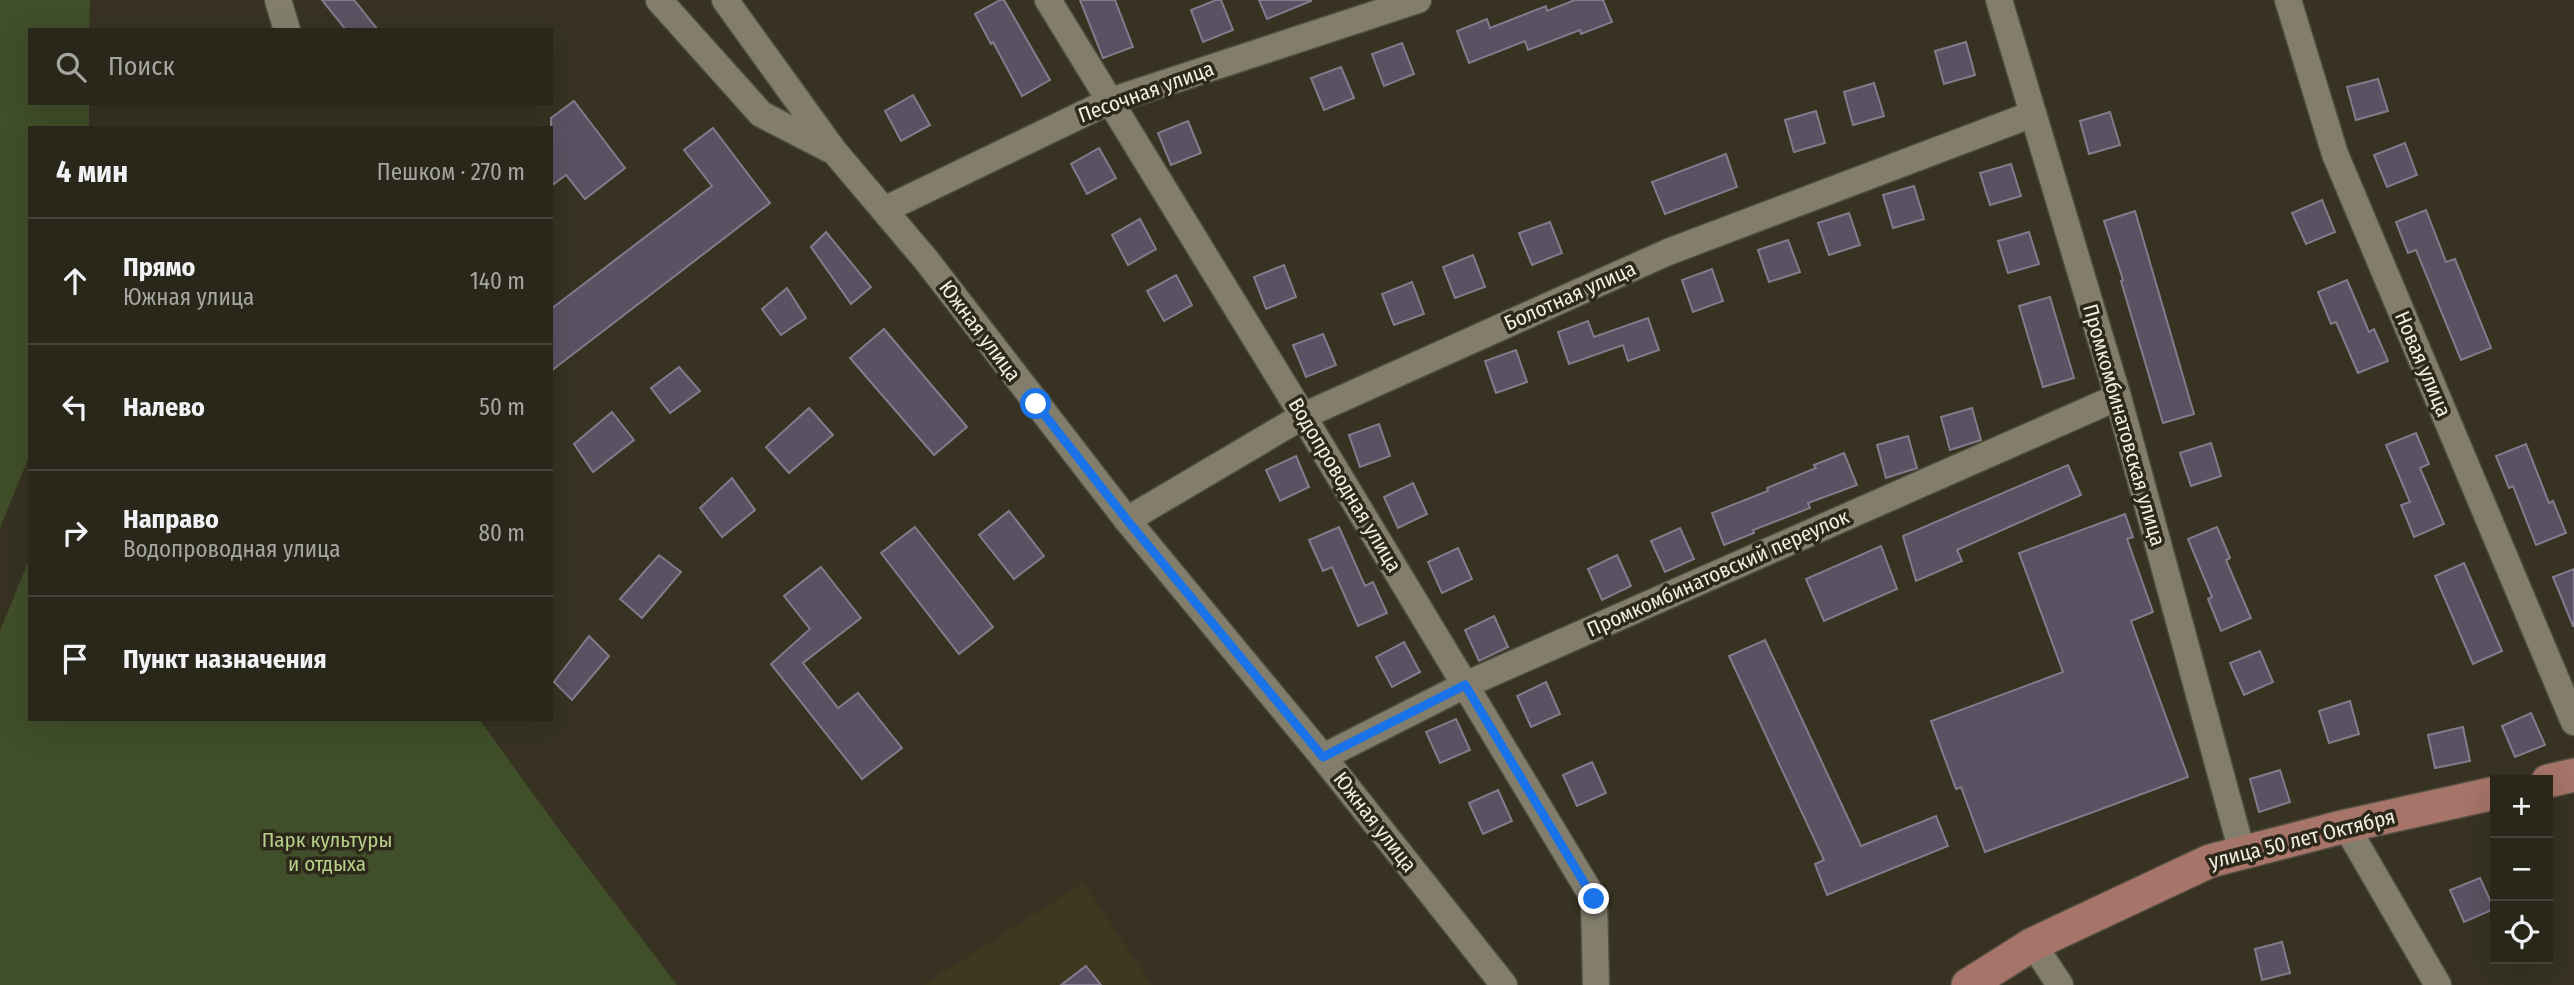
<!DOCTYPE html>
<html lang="ru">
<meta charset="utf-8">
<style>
body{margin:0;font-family:"Fira Sans Condensed",sans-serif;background:#353227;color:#f1f3f6}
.controls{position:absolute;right:21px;bottom:21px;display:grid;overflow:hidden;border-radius:0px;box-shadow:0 7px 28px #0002}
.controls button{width:63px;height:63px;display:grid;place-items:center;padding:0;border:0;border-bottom:2px solid #454339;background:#29261a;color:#f1f3f6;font:35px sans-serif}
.stop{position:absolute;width:21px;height:21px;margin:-16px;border:5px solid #1a73e8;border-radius:50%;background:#fff}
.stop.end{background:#1a73e8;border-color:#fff;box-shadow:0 2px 7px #0008}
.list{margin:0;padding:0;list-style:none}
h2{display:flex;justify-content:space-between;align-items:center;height:91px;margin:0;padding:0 28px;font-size:30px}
h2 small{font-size:23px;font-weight:400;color:#a5a5a2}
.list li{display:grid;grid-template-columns:46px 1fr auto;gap:21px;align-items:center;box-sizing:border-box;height:126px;padding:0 28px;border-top:2px solid #454339}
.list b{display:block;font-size:26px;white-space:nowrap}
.list p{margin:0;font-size:23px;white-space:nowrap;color:#a5a5a2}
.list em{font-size:23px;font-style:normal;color:#a5a5a2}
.icon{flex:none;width:38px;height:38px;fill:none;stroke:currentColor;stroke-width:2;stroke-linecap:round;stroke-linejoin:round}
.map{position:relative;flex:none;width:2574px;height:985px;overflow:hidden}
.search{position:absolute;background:#29261a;box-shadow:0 7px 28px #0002;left:28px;top:28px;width:525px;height:77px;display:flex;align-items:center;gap:18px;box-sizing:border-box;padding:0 24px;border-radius:0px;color:#a5a5a2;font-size:26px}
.panel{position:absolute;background:#29261a;box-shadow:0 7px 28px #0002;left:28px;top:126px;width:525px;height:595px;border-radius:0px}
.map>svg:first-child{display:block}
.built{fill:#3e3821}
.green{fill:#404e29}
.building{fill:#5a5262;stroke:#837b8c;stroke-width:2}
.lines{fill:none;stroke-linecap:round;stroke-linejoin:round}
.minor-casing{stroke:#514d3f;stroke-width:29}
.major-casing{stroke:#514d3f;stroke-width:36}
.minor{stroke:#837e6c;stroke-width:26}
.major{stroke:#a67468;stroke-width:33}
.route{stroke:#1a73e8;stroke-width:9}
.labels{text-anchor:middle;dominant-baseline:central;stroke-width:7;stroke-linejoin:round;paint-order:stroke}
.street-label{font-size:21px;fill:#f1eee4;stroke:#2d2819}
.park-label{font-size:21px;fill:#b5d088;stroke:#2d2819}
</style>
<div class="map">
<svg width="2574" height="985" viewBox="0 0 2574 985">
<rect width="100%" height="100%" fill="#373222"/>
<path class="built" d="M1083 883 1152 985H923Z"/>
<g class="green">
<path d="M0 0H90L89 30H30V103H89V128H30V454L0 528Z"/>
<path d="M30 557V719H479L558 828 677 985H0V631Z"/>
</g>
<g class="building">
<path d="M322 0H354L378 30H346Z"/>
<path d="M1000 0H1004L1050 80 1022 96 993 42 991 44 975 14Z"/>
<path d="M1080 0H1115L1133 47 1103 58Z"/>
<path d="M1216 0H1221L1233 30 1203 42 1191 10Z"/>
<path d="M1259 0H1311V1L1267 19Z"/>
<path d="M1575 0H1603L1612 22 1581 34 1580 30 1528 50 1525 41 1469 63 1457 31 1487 19 1490 28 1546 6 1547 11Z"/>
<path d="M1966 42 1975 75 1944 84 1935 51Z"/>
<path d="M1402 43 1414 74 1384 86 1372 54Z"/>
<path d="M1341 67 1354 98 1324 110 1311 78Z"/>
<path d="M2378 79 2388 111 2356 120 2347 87Z"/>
<path d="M1874 83 1884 116 1853 125 1844 92Z"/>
<path d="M913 95 930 125 901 141 885 111Z"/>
<path d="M574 101 625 168 585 199 566 175 551 186V118Z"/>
<path d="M1816 111 1825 143 1794 152 1785 120Z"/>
<path d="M2110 112 2120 145 2089 154 2080 121Z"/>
<path d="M1188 121 1201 153 1171 165 1158 133Z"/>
<path d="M713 128 770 203 551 371V309L712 186 684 150Z"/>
<path d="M2405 143 2417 175 2387 187 2374 155Z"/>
<path d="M1099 148 1116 178 1087 194 1071 164Z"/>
<path d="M1726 154 1737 187 1665 214 1652 182Z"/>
<path d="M2011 164 2021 196 1990 205 1980 173Z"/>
<path d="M1914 186 1924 219 1893 228 1883 195Z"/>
<path d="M2322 200 2335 232 2306 244 2292 213Z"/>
<path d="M2426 210 2446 262 2455 259 2491 348 2461 360 2416 250 2408 253 2396 222Z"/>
<path d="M2135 211 2194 414 2163 423 2121 281 2123 280 2104 221Z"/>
<path d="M1849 213 1860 245 1829 255 1818 223Z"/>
<path d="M1140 219 1156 249 1128 265 1112 235Z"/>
<path d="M1550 222 1562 253 1532 265 1519 233Z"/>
<path d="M826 232 871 287 851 304 811 247Z"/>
<path d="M2029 232 2039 264 2008 273 1998 241Z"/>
<path d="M1788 240 1800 272 1769 282 1758 250Z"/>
<path d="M1473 255 1485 287 1455 298 1443 267Z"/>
<path d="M1284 265 1296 297 1266 309 1254 277Z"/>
<path d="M1712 269 1723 301 1693 312 1682 280Z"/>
<path d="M1176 275 1192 305 1164 321 1147 291Z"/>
<path d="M2347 280 2369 332 2374 329 2388 361 2358 373 2336 322 2331 324 2318 292Z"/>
<path d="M1412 282 1424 314 1394 325 1382 294Z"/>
<path d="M787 288 806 318 781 335 762 309Z"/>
<path d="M2050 297 2074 378 2043 387 2019 306Z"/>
<path d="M1648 318 1659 350 1628 361 1623 345 1569 364 1558 332 1588 321 1594 337Z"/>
<path d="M884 329 967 427 934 455 850 358Z"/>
<path d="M1323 334 1336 365 1306 377 1293 345Z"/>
<path d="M1516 350 1527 382 1496 393 1485 361Z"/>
<path d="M679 367 700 391 670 413 651 388Z"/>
<path d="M809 408 833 435 789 473 766 447Z"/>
<path d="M1972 408 1981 440 1950 450 1941 417Z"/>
<path d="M612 412 634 440 593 472 574 444Z"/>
<path d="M1379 424 1390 456 1360 467 1349 435Z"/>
<path d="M2416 433 2429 464 2420 468 2444 524 2414 537 2401 505 2410 502 2386 445Z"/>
<path d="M1908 436 1917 468 1886 478 1877 445Z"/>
<path d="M2211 443 2221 476 2191 486 2180 453Z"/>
<path d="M2526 444 2549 503 2553 501 2566 533 2536 545 2513 486 2509 488 2496 456Z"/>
<path d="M1844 453 1857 485 1808 503 1810 508 1753 530 1754 533 1724 545 1712 513 1768 491 1767 488 1816 468 1814 465Z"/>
<path d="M1296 456 1309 487 1280 501 1266 470Z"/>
<path d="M2068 465 2081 495 1957 550 1962 561 1916 581 1903 536Z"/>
<path d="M732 478 755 510 722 537 700 508Z"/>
<path d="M1413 483 1427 514 1398 528 1384 497Z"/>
<path d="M1009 511 1044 556 1014 579 979 535Z"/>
<path d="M2125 514 2133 537 2127 539 2153 612 2131 621 2188 777 1985 852 1961 787 1956 789 1931 721 2063 672 2019 553Z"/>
<path d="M915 527 993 627 959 654 881 553Z"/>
<path d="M1339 527 1365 586 1373 582 1387 613 1358 626 1332 567 1323 571 1309 540Z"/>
<path d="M2217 527 2230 558 2226 560 2251 618 2221 631 2208 599 2212 597 2188 539Z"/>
<path d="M1680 528 1694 559 1665 572 1651 541Z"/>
<path d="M1881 546 1897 589 1824 621 1806 579Z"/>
<path d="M1458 548 1472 579 1442 593 1428 562Z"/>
<path d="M659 555 681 572 642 618 620 599Z"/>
<path d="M1617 555 1631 586 1602 600 1588 569Z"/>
<path d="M2464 563 2502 651 2473 664 2435 576Z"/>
<path d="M821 567 861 618 803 663 838 708 858 693 902 748 862 779 771 664 810 629 784 596Z"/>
<path d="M2574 569V626H2573L2553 577Z"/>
<path d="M1494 616 1508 647 1479 661 1465 630Z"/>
<path d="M589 636 609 656 572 700 554 682Z"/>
<path d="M1765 640 1861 846 1936 816 1948 846 1827 895 1815 864 1824 860 1729 656Z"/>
<path d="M1404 642 1420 672 1392 687 1376 657Z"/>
<path d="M2260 651 2273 682 2244 695 2230 663Z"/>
<path d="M1546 682 1560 714 1531 727 1517 696Z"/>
<path d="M2350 701 2359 734 2329 743 2319 711Z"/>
<path d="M2531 713 2545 745 2515 757 2502 726Z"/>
<path d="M1456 719 1470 750 1440 763 1426 732Z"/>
<path d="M2463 727 2470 761 2435 768 2428 735Z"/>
<path d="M1592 762 1606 793 1577 806 1563 775Z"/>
<path d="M2280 770 2290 802 2259 812 2250 779Z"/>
<path d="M1498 790 1512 821 1483 834 1469 803Z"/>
<path d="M2480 878 2494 909 2464 922 2450 890Z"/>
<path d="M2282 942 2290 973 2262 980 2255 949Z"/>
<path d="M1086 966 1101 985H1061Z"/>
</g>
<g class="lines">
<g class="minor-casing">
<g id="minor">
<path d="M278 0 287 30"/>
<path d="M659 0 761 114 829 149"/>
<path d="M725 0 834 151 927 261 1127 520 1323 757 1504 985"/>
<path d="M1048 0 1303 416 1594 899 1596 985"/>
<path d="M1999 0 2118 397 2242 852"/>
<path d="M2288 0 2335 154 2574 722"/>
<path d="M884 210 1110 101 1418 0"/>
<path d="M1127 520 1303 416 1668 252 2033 114"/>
<path d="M1323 757 1465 685 2118 397"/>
<path d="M2346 826 2438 985"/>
<path d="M2033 944 2060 985"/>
</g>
</g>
<g class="major-casing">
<g id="major">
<path d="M2548 781 2574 775"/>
<path d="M1968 985 2033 944 2210 861 2346 826 2495 793"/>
</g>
</g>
<use href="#minor" class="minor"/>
<use href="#major" class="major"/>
</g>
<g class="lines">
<path class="route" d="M1036 404 1127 520 1323 757 1465 685 1594 899"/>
</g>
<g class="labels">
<g class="street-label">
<text transform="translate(1146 92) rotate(-20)">Песочная улица</text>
<text transform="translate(1570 296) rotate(-24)">Болотная улица</text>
<text transform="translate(980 331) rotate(53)">Южная улица</text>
<text transform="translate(2423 364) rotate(67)">Новая улица</text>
<text transform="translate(2124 425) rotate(74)">Промкомбинатовская улица</text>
<text transform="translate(1345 485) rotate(59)">Водопроводная улица</text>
<text transform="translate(1718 573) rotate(-24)">Промкомбинатовский переулок</text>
<text transform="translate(1375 822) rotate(52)">Южная улица</text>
<text transform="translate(2302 839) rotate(-14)">улица 50 лет Октября</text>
</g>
<g class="park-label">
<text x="327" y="840">Парк культуры<tspan x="327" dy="24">и отдыха</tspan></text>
</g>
</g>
</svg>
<div class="controls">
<button>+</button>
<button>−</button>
<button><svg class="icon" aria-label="locate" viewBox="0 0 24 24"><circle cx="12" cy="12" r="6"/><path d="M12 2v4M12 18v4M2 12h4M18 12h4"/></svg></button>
</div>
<div class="stop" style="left:1036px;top:404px"></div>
<div class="stop end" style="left:1594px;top:899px"></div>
<div class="search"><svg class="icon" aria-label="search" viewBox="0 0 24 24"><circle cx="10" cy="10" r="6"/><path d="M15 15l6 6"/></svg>Поиск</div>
<section class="panel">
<h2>4 мин<small>Пешком · 270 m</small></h2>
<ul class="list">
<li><svg class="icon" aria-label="ahead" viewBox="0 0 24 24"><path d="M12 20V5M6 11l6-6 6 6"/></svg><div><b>Прямо</b><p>Южная улица</p></div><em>140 m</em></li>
<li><svg class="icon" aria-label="left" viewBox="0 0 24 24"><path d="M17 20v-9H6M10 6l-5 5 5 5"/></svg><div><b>Налево</b></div><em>50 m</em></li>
<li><svg class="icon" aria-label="right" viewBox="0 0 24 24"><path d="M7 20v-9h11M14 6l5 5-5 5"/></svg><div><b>Направо</b><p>Водопроводная улица</p></div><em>80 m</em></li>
<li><svg class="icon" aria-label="arrive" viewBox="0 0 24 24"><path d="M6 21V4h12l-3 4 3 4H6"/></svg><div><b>Пункт назначения</b></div></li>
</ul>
</section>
</div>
